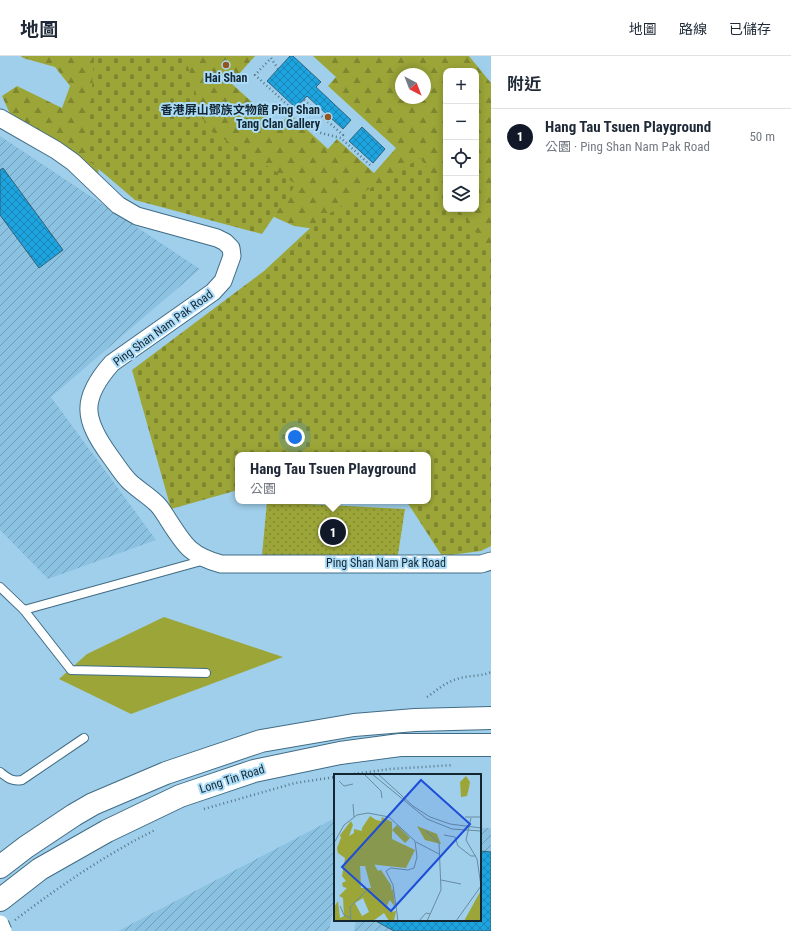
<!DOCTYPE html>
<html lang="zh-TW">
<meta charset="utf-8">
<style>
body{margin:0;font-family:"Roboto Condensed","Noto Sans TC",sans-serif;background:#f2f2f3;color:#1f2937}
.controls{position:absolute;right:12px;top:12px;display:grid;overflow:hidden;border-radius:8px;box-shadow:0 2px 10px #0003}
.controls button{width:36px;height:36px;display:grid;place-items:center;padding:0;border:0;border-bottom:1px solid #e0e1e3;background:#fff;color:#1f2937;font:20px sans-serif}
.compass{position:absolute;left:395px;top:12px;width:36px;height:36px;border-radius:50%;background:#fff;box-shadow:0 2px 10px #0003;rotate:138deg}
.you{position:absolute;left:295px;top:381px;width:14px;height:14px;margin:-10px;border:3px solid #fff;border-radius:50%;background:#1a73e8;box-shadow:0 0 0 6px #1a73e833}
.badge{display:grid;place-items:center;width:26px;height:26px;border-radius:50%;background:#111827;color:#fff;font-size:13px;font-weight:700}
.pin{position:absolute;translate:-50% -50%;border:2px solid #fff;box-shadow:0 1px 4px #0006}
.popup{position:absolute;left:235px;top:396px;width:196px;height:52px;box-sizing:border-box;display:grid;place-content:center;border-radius:8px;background:#fff;filter:drop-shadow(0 1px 3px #0005);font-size:13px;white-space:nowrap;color:#747a83}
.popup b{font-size:15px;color:#1f2937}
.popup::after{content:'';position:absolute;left:50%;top:100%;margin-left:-8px;border:8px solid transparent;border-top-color:#fff}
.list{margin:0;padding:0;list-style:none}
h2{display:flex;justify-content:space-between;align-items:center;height:52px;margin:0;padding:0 16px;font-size:17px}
h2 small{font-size:13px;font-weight:400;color:#747a83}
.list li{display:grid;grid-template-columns:26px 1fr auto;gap:12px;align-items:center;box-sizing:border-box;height:56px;padding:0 16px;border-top:1px solid #e0e1e3}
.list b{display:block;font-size:15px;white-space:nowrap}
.list p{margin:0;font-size:13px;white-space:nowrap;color:#747a83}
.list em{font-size:13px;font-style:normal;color:#747a83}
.icon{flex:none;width:22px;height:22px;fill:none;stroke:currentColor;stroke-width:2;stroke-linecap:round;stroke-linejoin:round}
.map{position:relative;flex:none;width:491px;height:875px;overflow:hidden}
header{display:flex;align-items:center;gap:24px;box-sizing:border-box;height:56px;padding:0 20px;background:#fff;border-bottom:1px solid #e0e1e3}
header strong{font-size:19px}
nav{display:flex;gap:22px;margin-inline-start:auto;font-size:14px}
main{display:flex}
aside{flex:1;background:#fff}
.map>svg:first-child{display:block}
.industrial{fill:url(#industrial-furrows)}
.grass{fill:#9ca638}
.forest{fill:url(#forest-firs);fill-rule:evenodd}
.cemetery{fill:url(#cemetery-stones)}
.park{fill:url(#park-dots)}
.building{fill:url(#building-cross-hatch);stroke:#346078}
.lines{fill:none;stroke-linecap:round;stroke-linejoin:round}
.lane-casing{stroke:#406c85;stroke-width:10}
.street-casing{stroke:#406c85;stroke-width:19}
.primary-casing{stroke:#406c85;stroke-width:24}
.path{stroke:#557689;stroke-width:2.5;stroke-dasharray:1 3;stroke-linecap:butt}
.lane{stroke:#fff;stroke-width:8}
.street{stroke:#fff;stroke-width:17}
.primary{stroke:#fff;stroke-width:22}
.street-bridge-casing{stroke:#406c85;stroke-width:19;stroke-linecap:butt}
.street-bridge{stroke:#fff;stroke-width:17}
.poi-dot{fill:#955320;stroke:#acdcf8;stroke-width:1.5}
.labels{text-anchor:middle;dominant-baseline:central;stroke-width:4;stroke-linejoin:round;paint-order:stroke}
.poi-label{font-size:12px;font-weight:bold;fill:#132631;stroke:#acdcf8}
.street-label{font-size:12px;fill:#132631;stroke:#acdcf8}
.inset-road{fill:none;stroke:#688ba1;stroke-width:1}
.view{fill:#1d4ed8;fill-opacity:0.15;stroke:#1d4ed8;stroke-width:2}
.inset-edge{fill:none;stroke:#132631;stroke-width:2}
</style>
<header>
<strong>地圖</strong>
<nav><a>地圖</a><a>路線</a><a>已儲存</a></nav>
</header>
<main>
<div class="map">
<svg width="491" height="875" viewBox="0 0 491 875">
<defs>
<pattern id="industrial-furrows" width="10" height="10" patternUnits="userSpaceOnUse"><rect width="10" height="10" fill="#8cc2e1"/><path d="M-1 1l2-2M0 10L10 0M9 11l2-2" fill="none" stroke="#719db7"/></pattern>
<pattern id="forest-firs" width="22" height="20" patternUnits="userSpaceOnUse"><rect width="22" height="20" fill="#9ca638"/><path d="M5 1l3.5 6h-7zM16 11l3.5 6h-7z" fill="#7e8730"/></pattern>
<pattern id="cemetery-stones" width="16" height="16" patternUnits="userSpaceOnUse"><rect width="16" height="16" fill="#9ca638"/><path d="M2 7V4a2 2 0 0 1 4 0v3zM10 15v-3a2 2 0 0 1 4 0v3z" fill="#7e8730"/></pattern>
<pattern id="park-dots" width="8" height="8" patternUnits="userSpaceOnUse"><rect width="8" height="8" fill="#9ca638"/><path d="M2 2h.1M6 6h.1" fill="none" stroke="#7e8730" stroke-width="1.8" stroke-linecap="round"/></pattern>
<pattern id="building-cross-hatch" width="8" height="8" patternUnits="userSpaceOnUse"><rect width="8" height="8" fill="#1da3dd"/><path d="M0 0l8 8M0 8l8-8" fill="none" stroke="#1885b4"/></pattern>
</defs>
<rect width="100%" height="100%" fill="#a0cfeb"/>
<g class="industrial">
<path d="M0 80 200 213 51 341 156 484 48 523 0 474Z"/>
<path d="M335 762V842L329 875H118Z"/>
<path d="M480 772H491V875H354L356 864H480Z"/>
</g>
<path class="grass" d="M164 561 283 601 131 658 59 623 87 598Z"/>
<g class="forest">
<path d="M21 0H114L99 98 98 130 16 71 2 40 17 30 62 52 70 30 55 11 23 2Z"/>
<path d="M119 0H255L231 27 278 70 290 58 328 93 337 83 374 117 396 92 328 30 336 21 313 0H469L491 27V230L450 153H476V15H446V139L445 135 378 139 330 175 294 170 263 156ZM401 18H425V42H401Z"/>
</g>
<g class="cemetery">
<path d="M101 0H185L206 72 296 128 262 178 135 144 87 103 94 3Z"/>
<path d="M420 102 446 137V153H458L491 196V490L481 495 442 500 409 449 404 445H428V399H238V434L171 453 132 314 264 215 320 163Z"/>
</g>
<path class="park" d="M267 446 405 453 397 505 262 499Z"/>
<g class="building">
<path d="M290 0H293L321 26 316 31 351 64 343 73 307 40 296 52 267 25Z"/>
<path d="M362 71 385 93 373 107 349 85Z"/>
<path d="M3 112 63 194 39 212 0 159V114Z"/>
<path d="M480 795 491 796V875H394L374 864H480Z"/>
</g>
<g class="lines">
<g class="lane-casing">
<g id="lane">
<path d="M0 531 24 554 71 614 206 617"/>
<path d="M24 554 205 504"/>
<path d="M0 716C8 722 12 726 22 724L84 682"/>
</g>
</g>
<g class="street-casing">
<path id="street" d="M0 62 56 94 73 106 118 149 137 160 217 182 225 186 231 192 232 200 223 225 213 236 112 307C80 343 83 363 110 400 116 408 122 418 129 425 137 433 148 439 157 448 162 453 165 459 169 465 185 490 191 500 221 508H481L491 505"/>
</g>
<g class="primary-casing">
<g id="primary">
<path d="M0 811 26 791 74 759 93 748 166 717 261 685 354 669 415 664 491 662"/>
<path d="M0 844 40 813 107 775 180 740 254 715 340 697 400 689H491"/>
</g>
</g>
<g class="path">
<path d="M278 13 271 2 255 19 317 76 341 82 370 109"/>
<path d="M304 44 343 79 341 82"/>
<path d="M427 641C437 634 446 626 457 623 468 619 480 621 491 616"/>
<path d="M346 719 390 713 453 709"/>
<path d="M204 753 295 727 335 721"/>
<path d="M15 864C60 830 105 799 155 774"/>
</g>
<use href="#lane" class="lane"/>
<use href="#street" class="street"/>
<use href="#primary" class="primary"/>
<g class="street-bridge-casing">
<path id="street-bridge" d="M0 868 3 875"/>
</g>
<use href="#street-bridge" class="street-bridge"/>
</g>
<g class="poi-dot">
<circle cx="226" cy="9" r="4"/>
<circle cx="328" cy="61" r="4"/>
</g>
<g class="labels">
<g class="poi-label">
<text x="226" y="22">Hai Shan</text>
<text x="320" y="54" text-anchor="end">香港屏山鄧族文物館 Ping Shan<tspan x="320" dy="14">Tang Clan Gallery</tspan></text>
</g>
<g class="street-label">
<text transform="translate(163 272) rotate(-36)">Ping Shan Nam Pak Road</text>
<text x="386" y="507">Ping Shan Nam Pak Road</text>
<text transform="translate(232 723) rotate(-18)">Long Tin Road</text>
</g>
</g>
<g transform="translate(334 718)">
<rect width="147" height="147" fill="#a0cfeb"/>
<path d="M83 52 103 60 107 70 91 66Z" fill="#9ca638"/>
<path d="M132 2 136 8 135 14 133 22 127 23 126 8ZM17 47 19 51 15 62 20 59V55L28 57 40 90 56 118 59 115 61 133 56 126 53 131 56 138 62 137 60 147H55L50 139 39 147H0V133L4 127 6 144 10 142 9 124 5 122 13 114 9 113 8 109 12 107 8 102 11 84 4 79 3 74 7 64 6 61ZM26 92H31L37 114H27ZM29 124 35 138 28 142 21 129Z" fill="#9ca638" fill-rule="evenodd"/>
<path d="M36 42 42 46 47 47 48 43 58 48V65L81 76 72 94 25 89 28 54ZM47 96 57 111 58 119 48 128 37 124 43 111 39 98ZM146 118 147 147H130Z" fill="#9ca638"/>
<path d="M63 51 76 64 71 69 58 56Z" fill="#9ca638"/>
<path class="inset-road" d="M30 0 47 17 48 24M38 0 93 45 118 55 147 57M44 0 79 32 96 43 116 50 147 54M5 7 10 12 19 10M19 30 20 43M131 43H147M92 57 105 69 107 116 93 147M110 61 121 63 124 72 137 82H142M82 68 105 80M0 69 10 51 23 41 34 39 55 43 81 67 83 83 80 94 74 96 57 94 52 97 59 111 64 147M107 106 127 110M6 132 10 141 16 144M17 147 16 133 32 117M85 147 92 139 96 140M122 147 147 112 143 85 132 66 137 44"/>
<path class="view" d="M87 6 136 50 57 137 8 93Z"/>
<rect width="147" height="147" class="inset-edge"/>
</g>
</svg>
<div class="controls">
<button>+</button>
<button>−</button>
<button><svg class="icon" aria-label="locate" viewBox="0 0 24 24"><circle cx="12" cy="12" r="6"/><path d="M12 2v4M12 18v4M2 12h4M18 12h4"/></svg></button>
<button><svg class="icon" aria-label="layers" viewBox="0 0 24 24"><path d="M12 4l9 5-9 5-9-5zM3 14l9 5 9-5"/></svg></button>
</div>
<svg class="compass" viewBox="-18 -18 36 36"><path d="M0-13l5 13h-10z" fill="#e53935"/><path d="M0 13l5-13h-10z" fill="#747a83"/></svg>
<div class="you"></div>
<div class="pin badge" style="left:333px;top:476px">1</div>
<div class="popup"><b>Hang Tau Tsuen Playground</b>公園</div>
</div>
<aside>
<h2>附近<small></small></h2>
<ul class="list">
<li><span class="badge">1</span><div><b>Hang Tau Tsuen Playground</b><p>公園 · Ping Shan Nam Pak Road</p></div><em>50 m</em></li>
</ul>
</aside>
</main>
